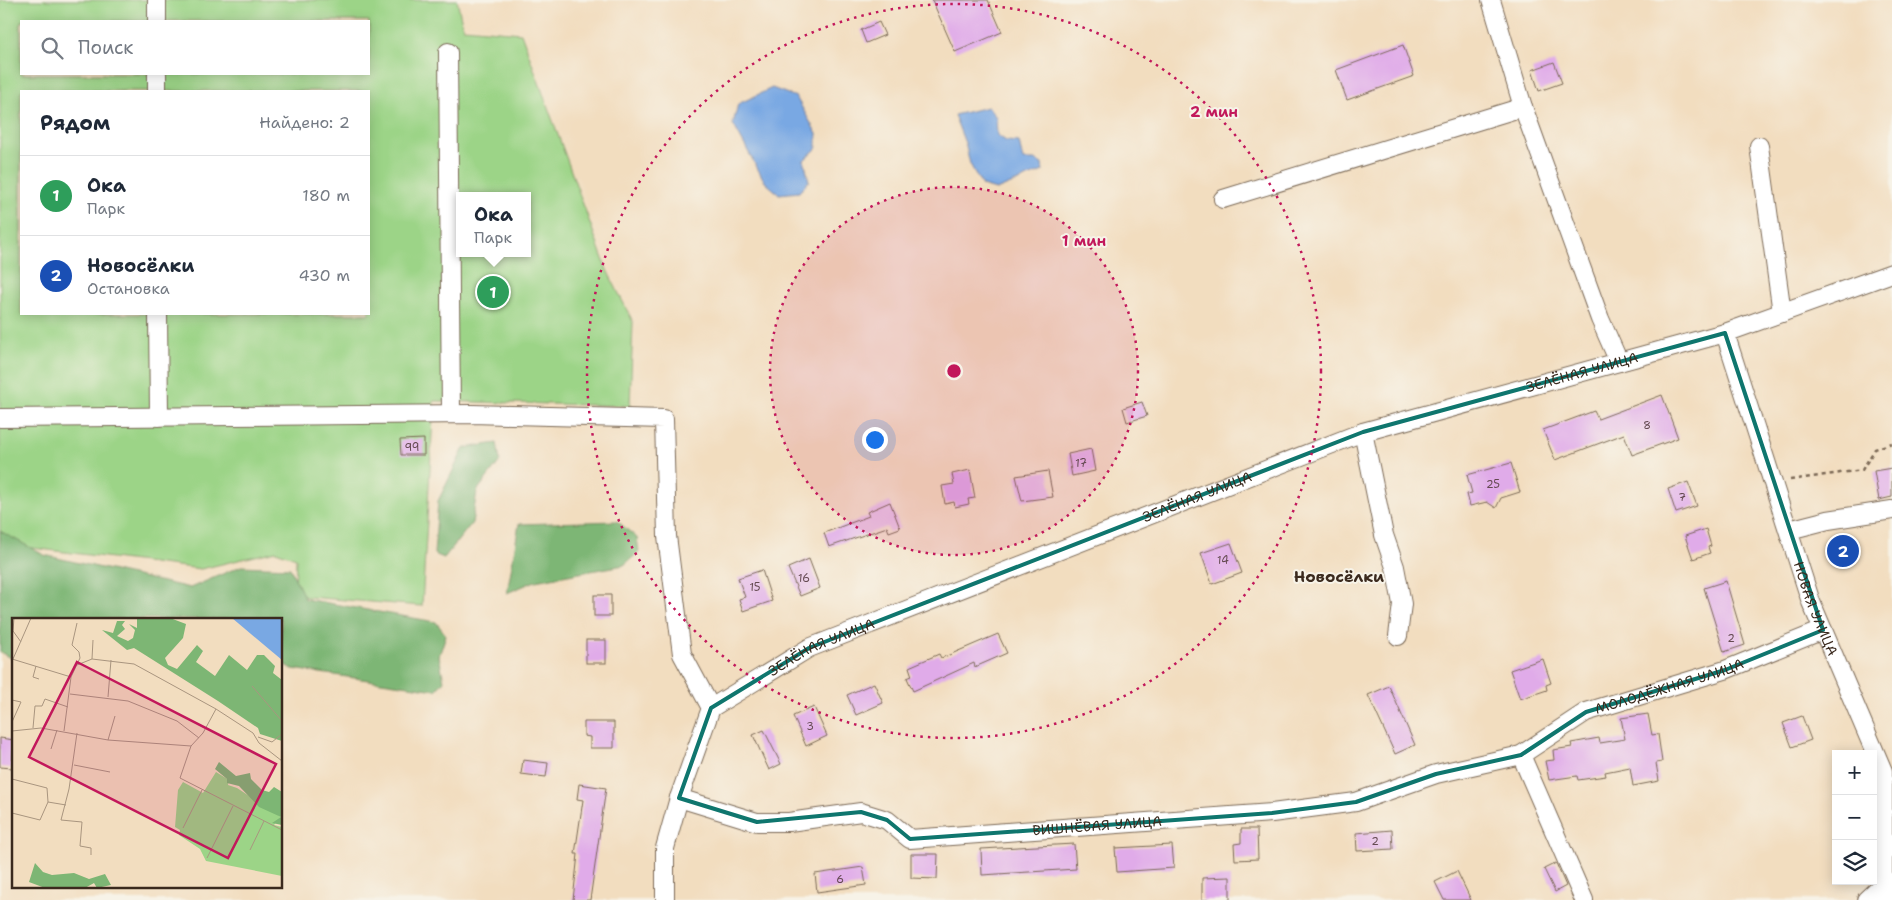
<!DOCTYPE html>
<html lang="ru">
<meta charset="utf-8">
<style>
body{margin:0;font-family:"Shantell Sans",sans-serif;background:#f2f2f3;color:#1f2937}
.controls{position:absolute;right:15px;bottom:15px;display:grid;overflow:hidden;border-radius:0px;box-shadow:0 2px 12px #0003}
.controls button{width:45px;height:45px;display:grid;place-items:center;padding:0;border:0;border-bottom:1px solid #e0e1e3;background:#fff;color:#1f2937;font:25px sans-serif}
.you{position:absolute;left:874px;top:439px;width:18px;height:18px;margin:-12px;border:4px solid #fff;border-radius:50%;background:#1a73e8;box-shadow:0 0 0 8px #1a73e833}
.badge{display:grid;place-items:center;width:32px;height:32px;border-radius:50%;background:#c8321e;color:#fff;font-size:16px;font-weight:700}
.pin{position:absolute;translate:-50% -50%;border:2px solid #fff;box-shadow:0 1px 5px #0006}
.popup{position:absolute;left:456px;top:192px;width:75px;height:65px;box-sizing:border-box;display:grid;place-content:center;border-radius:0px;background:#fff;filter:drop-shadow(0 1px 4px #0005);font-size:16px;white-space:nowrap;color:#747a83}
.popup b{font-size:19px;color:#1f2937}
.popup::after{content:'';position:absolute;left:50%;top:100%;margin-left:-10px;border:10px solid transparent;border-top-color:#fff}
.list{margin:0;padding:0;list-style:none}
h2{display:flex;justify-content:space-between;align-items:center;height:65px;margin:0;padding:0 20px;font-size:21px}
h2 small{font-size:16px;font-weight:400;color:#747a83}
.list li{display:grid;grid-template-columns:32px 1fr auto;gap:15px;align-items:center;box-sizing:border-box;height:80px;padding:0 20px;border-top:1px solid #e0e1e3}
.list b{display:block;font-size:19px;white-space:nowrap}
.list p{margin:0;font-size:16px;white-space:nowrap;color:#747a83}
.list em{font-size:16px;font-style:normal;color:#747a83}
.icon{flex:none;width:28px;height:28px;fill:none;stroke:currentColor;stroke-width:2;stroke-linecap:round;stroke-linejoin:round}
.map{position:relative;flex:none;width:1892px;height:900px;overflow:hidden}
.search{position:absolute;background:#fff;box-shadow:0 2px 12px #0003;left:20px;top:20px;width:350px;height:55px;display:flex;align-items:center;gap:12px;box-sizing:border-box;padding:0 18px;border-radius:0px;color:#747a83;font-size:19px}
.panel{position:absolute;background:#fff;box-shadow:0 2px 12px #0003;left:20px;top:90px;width:350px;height:225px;border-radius:0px}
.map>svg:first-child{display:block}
.green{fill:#9cd487;stroke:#6c7f52;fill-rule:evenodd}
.forest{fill:#7db674;stroke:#5c7049}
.water{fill:#79a8e3;stroke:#5a6980}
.building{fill:#e0abe9}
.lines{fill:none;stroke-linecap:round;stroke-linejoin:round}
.minor-casing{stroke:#7b6956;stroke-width:20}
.path{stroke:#7b6956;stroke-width:2.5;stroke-dasharray:4 4;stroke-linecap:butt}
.minor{stroke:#fff;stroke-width:18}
.marked{fill:none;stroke:#0f766e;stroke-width:4;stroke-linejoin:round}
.ring{fill:none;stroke:#c2185b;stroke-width:2.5;stroke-dasharray:2.5 5}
.labels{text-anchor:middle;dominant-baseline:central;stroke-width:4;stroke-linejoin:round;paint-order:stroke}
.number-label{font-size:11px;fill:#644a51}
.street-label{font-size:14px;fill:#3b2a1e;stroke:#f7f3e8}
.quarter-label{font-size:16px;font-weight:bold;fill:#3b2a1e;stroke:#f7f3e8}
.inset-road{fill:none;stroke:#a9957f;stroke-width:1}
.view{fill:#c2185b;fill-opacity:0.15;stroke:#c2185b;stroke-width:2.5}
.inset-edge{fill:none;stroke:#3b2a1e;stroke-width:2.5}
.centre{fill:#c2185b;stroke:#f7f3e8;stroke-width:2.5}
.ring-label{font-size:15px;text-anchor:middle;font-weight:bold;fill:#c2185b;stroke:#f7f3e8;stroke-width:4;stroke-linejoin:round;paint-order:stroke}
</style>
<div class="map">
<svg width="1892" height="900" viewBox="0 0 1892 900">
<rect width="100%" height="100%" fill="#f7f3e8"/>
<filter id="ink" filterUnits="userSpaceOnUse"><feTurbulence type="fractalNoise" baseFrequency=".02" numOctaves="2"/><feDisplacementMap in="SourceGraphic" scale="10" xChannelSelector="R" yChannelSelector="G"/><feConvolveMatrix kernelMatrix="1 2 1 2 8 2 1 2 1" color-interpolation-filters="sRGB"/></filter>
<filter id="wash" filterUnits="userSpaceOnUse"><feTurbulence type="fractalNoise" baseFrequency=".0096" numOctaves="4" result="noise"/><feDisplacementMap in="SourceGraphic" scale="20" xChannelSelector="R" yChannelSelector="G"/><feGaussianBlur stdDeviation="1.12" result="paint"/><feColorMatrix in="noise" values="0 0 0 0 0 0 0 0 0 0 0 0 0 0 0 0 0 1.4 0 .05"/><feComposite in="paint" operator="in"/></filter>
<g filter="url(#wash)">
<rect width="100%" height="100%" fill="#f2ddbf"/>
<path class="green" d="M0 0H457L463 28 521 33 607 270 633 322 630 406 434 401 422 606 295 596 296 558 276 551 201 569 0 544ZM21 21H369V74H21ZM21 91H369V314H21ZM459 196H527V253H459Z"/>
<g class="forest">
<path d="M497 443 500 461 477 491 472 523 444 558 434 554 438 501 464 448Z"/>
<path d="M617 521 637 538 639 552 624 565 535 581 507 593 519 524Z"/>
<path d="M0 531 44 555 190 588 241 566 290 568 305 599 436 622 446 635 439 656 444 681 436 690 293 669 281 663V619H14V660L0 652Z"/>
</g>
<g class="water">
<path d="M772 88 796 97 817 134V148L804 160 809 181 799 192 779 194 765 182 733 124 738 104Z"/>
<path d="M988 107 996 117 997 135 1006 141 1019 142 1023 160H1035L1042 164 1043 171 996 190 982 186 970 164 965 143 954 115Z"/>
</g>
<g id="blocks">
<g class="building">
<path d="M932 0H988L1002 32 955 52Z"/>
<path d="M879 22 885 35 866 43 861 30Z"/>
<path d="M1403 45 1414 76 1347 100 1336 70Z"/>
<path d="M1554 62 1562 83 1539 91 1532 70Z"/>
<path d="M1662 395 1678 438 1632 455 1624 434 1555 460 1543 430 1594 411 1598 419Z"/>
<path d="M1142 402 1147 416 1127 422 1123 408Z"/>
<path d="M424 439V455H401L400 440Z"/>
<path d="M1091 449 1095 471 1072 476 1068 454Z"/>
<path d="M1511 463 1520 492 1501 498 1496 508 1487 502 1470 506 1467 494 1472 493 1467 475Z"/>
<path d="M1892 468V497L1879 500 1874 471Z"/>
<path d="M970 470 975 498 968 499 969 504 955 507 954 502 945 504 942 486 954 484 952 474Z"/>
<path d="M1048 471 1053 497 1022 501 1016 476Z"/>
<path d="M1688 482 1697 506 1676 513 1668 489Z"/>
<path d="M890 502 900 528 889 532 887 527 829 547 824 533 869 516 867 512Z"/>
<path d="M1706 529 1711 546 1708 547 1710 553 1693 559 1685 536Z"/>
<path d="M1231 543 1242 573 1212 584 1201 553Z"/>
<path d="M809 559 820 588 800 596 788 568Z"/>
<path d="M762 570 772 601 743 611 739 599 745 597 738 578Z"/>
<path d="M1726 581 1745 645 1724 652 1704 588Z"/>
<rect x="594" y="595" width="17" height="21"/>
<path d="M998 634 1007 653 975 667 974 663 913 691 907 678 912 676 909 667 939 654 941 658 949 655Z"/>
<rect x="586" y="640" width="20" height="23"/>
<path d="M1543 659 1551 683 1546 685 1547 690 1520 699 1510 670Z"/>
<path d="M874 683 883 703 856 715 847 695Z"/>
<path d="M1389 686 1415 745 1395 754 1368 695Z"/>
<path d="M814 707 827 736 806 746 793 716Z"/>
<path d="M1648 714 1652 735 1658 734 1662 762 1656 763 1659 781 1633 786 1630 767 1605 772 1606 776 1578 780 1577 776 1549 780 1545 761 1554 760 1553 750 1572 747 1571 743 1599 738 1600 743 1625 739 1621 718Z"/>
<path d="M1802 716 1811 740 1792 747 1783 723Z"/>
<path d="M584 722H614V748H590V737L584 736Z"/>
<path d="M764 730 781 764 769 770 753 735Z"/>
<path d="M0 738 14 740 12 768 0 767Z"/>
<path d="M523 760 548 763 546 777 521 774Z"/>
<path d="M579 784 606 788 590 900H573L578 854H575L583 800 577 799Z"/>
<path d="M1241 829H1257L1258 859 1235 860 1234 844 1241 843Z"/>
<path d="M1392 830 1393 849 1357 851 1356 833Z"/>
<path d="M1074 844 1076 869 982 875 981 849Z"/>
<path d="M1172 845 1174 868 1117 872 1115 848Z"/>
<path d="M911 854H938L937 879 911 878Z"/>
<path d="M1556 863 1566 886 1555 892 1544 869Z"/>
<path d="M863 867 866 885 817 892 815 874Z"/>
<path d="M1457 871 1471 900H1444L1435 882Z"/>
<path d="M1230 877V900H1202V878Z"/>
</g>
</g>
</g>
<g filter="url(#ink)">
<use href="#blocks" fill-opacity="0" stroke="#7b6956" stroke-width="1"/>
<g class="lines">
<g class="minor-casing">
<g id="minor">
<path d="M157 0V21"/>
<path d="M1491 0 1523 107 1600 319 1619 362"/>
<path d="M448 52 451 414"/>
<path d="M157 74V91"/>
<path d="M1759 146 1782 313"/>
<path d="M1223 199 1523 107"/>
<path d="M158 314 159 417"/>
<path id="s1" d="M1725 333 1811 602 1883 771V884L1885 900"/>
<path d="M0 418 472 414 664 419 667 536 682 654 711 708"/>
<path d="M1363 432 1384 535 1395 567 1402 604 1398 636"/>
<path d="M1789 530 1828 520 1892 510"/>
<path d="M1521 755 1584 900"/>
<path id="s2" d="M679 798 757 822H789L861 812 887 820 910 839 1272 813 1356 802 1436 774 1521 755 1586 712 1725 670 1823 630"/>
<path id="s3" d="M665 900V848L679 798 711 708 809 648 1363 432 1725 333 1892 273"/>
<path d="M1866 900 1883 884"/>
</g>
</g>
<path class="path" d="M1790 480 1862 470 1875 449 1892 443"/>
<use href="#minor" class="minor"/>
</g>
</g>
<path class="marked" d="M1725 333 1823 630 1725 670 1586 712 1521 755 1436 774 1356 802 1272 813 910 839 887 820 861 812 757 822 679 798 711 708 809 648 1363 432Z"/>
<circle cx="954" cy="371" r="184" fill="#c2185b" fill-opacity=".12"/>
<g class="ring">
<circle cx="954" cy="371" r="184"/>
<circle cx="954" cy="371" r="367"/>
</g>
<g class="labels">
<g class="number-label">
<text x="1647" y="425">8</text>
<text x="412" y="447">99</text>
<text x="1081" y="463">17</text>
<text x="1493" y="484">25</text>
<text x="1682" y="497">7</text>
<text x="1223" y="560">14</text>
<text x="804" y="578">16</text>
<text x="755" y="587">15</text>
<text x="1731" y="638">2</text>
<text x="810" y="726">3</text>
<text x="1375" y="841">2</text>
<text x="840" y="879">6</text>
</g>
<g class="street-label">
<text stroke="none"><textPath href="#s3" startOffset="1136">ЗЕЛЁНАЯ УЛИЦА</textPath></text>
<text stroke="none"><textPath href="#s3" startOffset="731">ЗЕЛЁНАЯ УЛИЦА</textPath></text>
<text stroke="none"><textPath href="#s1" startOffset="290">НОВАЯ УЛИЦА</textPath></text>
<text stroke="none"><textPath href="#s3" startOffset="326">ЗЕЛЁНАЯ УЛИЦА</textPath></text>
<text stroke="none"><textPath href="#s2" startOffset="1028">МОЛОДЁЖНАЯ УЛИЦА</textPath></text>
<text stroke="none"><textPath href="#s2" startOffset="431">ВИШНЁВАЯ УЛИЦА</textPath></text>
</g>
<g class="quarter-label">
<text x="1339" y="576">Новосёлки</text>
</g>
</g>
<g transform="translate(12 618)">
<rect width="270" height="270" fill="#f2ddbf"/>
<path d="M204 154 217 162 216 167 225 170 269 199 262 207 270 209V258L194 243 188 231 167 217 168 212 163 209 166 172 171 164 191 175Z" fill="#9cd487"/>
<path d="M125 0H158L174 6 171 20 153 40 156 47 165 51 185 27 191 33 184 44 203 58 217 37 235 52 245 37H252L263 48 261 55 270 62V123L248 116 246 110 206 83 122 30 115 32 90 12 101 15 105 3H113L110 7 113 11 105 18 116 23 121 20 123 12 117 6 125 10ZM207 144 224 158 238 155 239 161 250 172 257 174 262 169 270 174V207L260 205 269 199 247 189 227 168 215 165V161L203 151ZM23 245 31 254 40 257 62 255 77 261 93 256 99 267 85 270 82 265 73 270H33L17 264Z" fill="#7db674"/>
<path d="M220 0H270V42Z" fill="#79a8e3"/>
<path class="inset-road" d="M2 0 1 13 9 24M0 41 59 59M1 41 19 0M80 41 81 22M65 47 80 41 122 46 204 91 241 115 247 125 270 143M24 48 21 59 27 61M240 68 270 103M58 76 116 83 165 103 187 120M96 79 99 42M0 82 9 84 0 104M21 110 23 88H30L33 81 56 89M0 113 29 110 96 122 179 128 191 115 204 91M52 113 59 59 68 40 67 34 60 27 65 5M65 115 57 171 49 202 70 204 68 228 79 230V237M246 119 260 124 270 116M96 122 103 98M179 128 168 160 270 212M39 131 45 112M62 147 98 154M0 161 35 170 36 184 54 187M0 195 28 202 36 184M171 210 190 172M238 232 252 203M195 240 221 188"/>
<path class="view" d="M65 44 264 146 216 240 17 139Z"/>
<rect width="270" height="270" class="inset-edge"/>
</g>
<circle cx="954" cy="371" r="8" class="centre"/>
<g class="ring-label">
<text x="1214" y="117">2 мин</text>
<text x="1084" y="246">1 мин</text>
</g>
</svg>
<div class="controls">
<button>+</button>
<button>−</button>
<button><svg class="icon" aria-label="layers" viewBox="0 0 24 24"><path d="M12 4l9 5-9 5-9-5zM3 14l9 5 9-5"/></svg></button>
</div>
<div class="you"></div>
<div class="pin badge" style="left:493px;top:292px;background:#2e9e5b">1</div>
<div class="popup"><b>Ока</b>Парк</div>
<div class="pin badge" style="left:1843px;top:551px;background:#1a4fb4">2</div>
<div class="search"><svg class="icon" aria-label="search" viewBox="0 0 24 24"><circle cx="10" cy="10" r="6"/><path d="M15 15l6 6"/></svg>Поиск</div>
<section class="panel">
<h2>Рядом<small>Найдено: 2</small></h2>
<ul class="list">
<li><span class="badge" style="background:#2e9e5b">1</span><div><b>Ока</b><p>Парк</p></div><em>180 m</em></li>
<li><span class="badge" style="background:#1a4fb4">2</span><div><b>Новосёлки</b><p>Остановка</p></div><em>430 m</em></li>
</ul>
</section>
</div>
